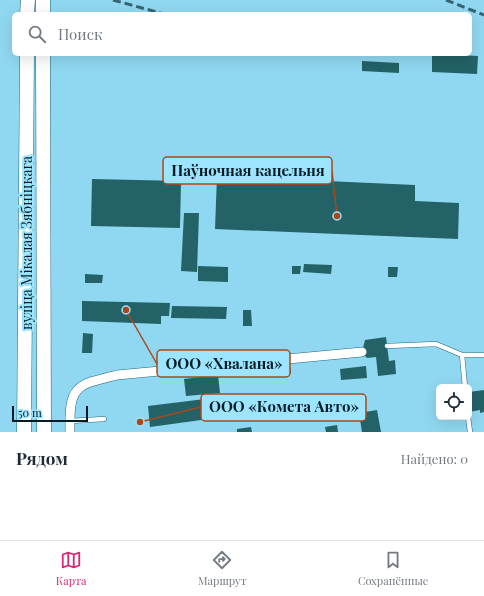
<!DOCTYPE html>
<html lang="ru">
<meta charset="utf-8">
<style>
body{margin:0;font-family:"Playfair Display",serif;background:#f6f6f7;color:#1f2937}
.controls{position:absolute;right:12px;bottom:12px;display:grid;overflow:hidden;border-radius:6px;box-shadow:0 4px 16px #0002}
.controls button{width:36px;height:36px;display:grid;place-items:center;padding:0;border:0;border-bottom:1px solid #e0e1e3;background:#fff;color:#1f2937;font:20px sans-serif}
.scale{position:absolute;left:12px;bottom:10px;width:76px;box-sizing:border-box;padding-left:4px;border:2px solid #001b24;border-top:0;font-size:11px;line-height:14px;white-space:nowrap;color:#001b24;-webkit-text-stroke:3px #9de5fe;paint-order:stroke}
.list{margin:0;padding:0;list-style:none}
h2{display:flex;justify-content:space-between;align-items:center;height:52px;margin:0;padding:0 16px;font-size:17px}
h2 small{font-size:13px;font-weight:400;color:#747a83}
.icon{flex:none;width:22px;height:22px;fill:none;stroke:currentColor;stroke-width:2;stroke-linecap:round;stroke-linejoin:round}
.map{position:relative;flex:none;width:484px;height:432px;overflow:hidden}
.search{position:absolute;background:#fff;box-shadow:0 4px 16px #0002;left:12px;right:12px;top:12px;height:44px;display:flex;align-items:center;gap:10px;box-sizing:border-box;padding:0 14px;border-radius:6px;color:#747a83;font-size:15px}
.sheet{height:108px;background:#fff}
nav{display:flex;justify-content:space-around;align-items:center;box-sizing:border-box;height:56px;border-top:1px solid #e0e1e3;background:#fff;font-size:11px;color:#747a83}
nav a{display:grid;justify-items:center;gap:2px}
nav .on{color:#db2777}
.map>svg:first-child{display:block}
.building{fill:#236267}
.lines{fill:none;stroke-linecap:round;stroke-linejoin:round}
.service-casing{stroke:#1a687e;stroke-width:5.5}
.minor-casing{stroke:#1a687e;stroke-width:10}
.primary-casing{stroke:#1a687e;stroke-width:15}
.service{stroke:#fff;stroke-width:4.5}
.minor{stroke:#fff;stroke-width:9}
.primary{stroke:#fff;stroke-width:14}
.rail{stroke:#376372;stroke-width:3;stroke-dasharray:8 4;stroke-linecap:butt}
.labels{text-anchor:middle;dominant-baseline:central;stroke-width:4;stroke-linejoin:round;paint-order:stroke}
.street-label{font-size:14px;fill:#001b24;stroke:#9de5fe}
.leader{fill:none;stroke:#ac471a;stroke-width:1.5}
.callout-dot{fill:#ac471a;stroke:#9de5fe;stroke-width:1.5}
.callout{fill:#9de5fe;stroke:#ac471a;stroke-width:1.5}
.callout-label{font-size:15px;text-anchor:middle;font-weight:bold;fill:#001b24}
</style>
<div class="map">
<svg width="484" height="432" viewBox="0 0 484 432">
<rect width="100%" height="100%" fill="#90d8f1"/>
<g class="building">
<path d="M432 54 478 56 477 74 432 72Z"/>
<path d="M362 61 399 63V73L362 71Z"/>
<path d="M217 176 415 185V201L459 203 458 239 215 229Z"/>
<path d="M92 179 181 181 180 228 91 226Z"/>
<path d="M184 213H199L197 272 181 271Z"/>
<path d="M304 264 332 265 331 274 303 272Z"/>
<path d="M198 266 228 267V282L198 281Z"/>
<path d="M292 266H301L300 274H292Z"/>
<path d="M388 267H398L397 277H388Z"/>
<path d="M85 274 103 275 102 283H85Z"/>
<path d="M82 301 170 303 169 316H161V324L82 321Z"/>
<path d="M172 306 227 307 226 319 171 318Z"/>
<path d="M243 310H251L252 326H243Z"/>
<path d="M83 333 93 334 92 353H82Z"/>
<path d="M386 337 389 361 395 360 396 374 378 376 376 357 367 358 362 352 365 340Z"/>
<path d="M290 366 291 373 280 374 279 368Z"/>
<path d="M366 366 367 378 341 380 340 369Z"/>
<path d="M218 375 220 393 186 396 184 379Z"/>
<path d="M484 390V412L480 413V410L469 412V392Z"/>
<path d="M221 397 223 417 150 427 148 406Z"/>
<path d="M377 410 381 432H362L359 413Z"/>
<path d="M337 425 338 432H326L325 427Z"/>
<path d="M251 427 252 432H237V429Z"/>
</g>
<g class="lines">
<g class="service-casing">
<g id="service">
<path d="M387 346 436 344 462 355H484"/>
<path d="M462 355 465 387"/>
<path d="M468 417 470 432"/>
<path d="M70 421 104 419"/>
</g>
</g>
<g class="minor-casing">
<path id="minor" d="M70 432C69 386 75 385 117 375L362 352"/>
</g>
<g class="primary-casing">
<g id="primary">
<path d="M43 0V14"/>
<path d="M27 14 28 0"/>
<path d="M43 54 44 432"/>
<path d="M24 432 27 54"/>
</g>
</g>
<use href="#service" class="service"/>
<use href="#minor" class="minor"/>
<use href="#primary" class="primary"/>
<g class="rail">
<path d="M113 0 164 14"/>
<path d="M446 0 484 15"/>
</g>
</g>
<g class="labels">
<g class="street-label">
<text transform="translate(26 243) rotate(-90)">вуліца Мікалая Зябніцкага</text>
</g>
</g>
<path class="leader" d="M337 216L332 171M126 310L157 364M140 422L201 407"/>
<g class="callout-dot">
<circle cx="337" cy="216" r="4"/>
<circle cx="126" cy="310" r="4"/>
<circle cx="140" cy="422" r="4"/>
</g>
<g class="callout">
<rect x="163" y="157" width="169" height="27" rx="4"/>
<rect x="157" y="350" width="133" height="27" rx="4"/>
<rect x="201" y="394" width="165" height="27" rx="4"/>
</g>
<g class="callout-label">
<text x="248" y="176">Паўночная кацельня</text>
<text x="224" y="369">ООО «Хвалана»</text>
<text x="284" y="412">ООО «Комета Авто»</text>
</g>
</svg>
<div class="controls">
<button><svg class="icon" aria-label="locate" viewBox="0 0 24 24"><circle cx="12" cy="12" r="6"/><path d="M12 2v4M12 18v4M2 12h4M18 12h4"/></svg></button>
</div>
<div class="scale">50 m</div>
<div class="search"><svg class="icon" aria-label="search" viewBox="0 0 24 24"><circle cx="10" cy="10" r="6"/><path d="M15 15l6 6"/></svg>Поиск</div>
</div>
<section class="sheet">
<h2>Рядом<small>Найдено: 0</small></h2>
<ul class="list">
</ul>
</section>
<nav>
<a class="on"><svg class="icon" aria-label="map" viewBox="0 0 24 24"><path d="M3 6l6-2 6 2 6-2v14l-6 2-6-2-6 2zM9 4v14M15 6v14"/></svg>Карта</a>
<a><svg class="icon" aria-label="directions" viewBox="0 0 24 24"><path d="M12 3l9 9-9 9-9-9zM9 14v-3h6M13 9l2 2-2 2"/></svg>Маршрут</a>
<a><svg class="icon" aria-label="saved" viewBox="0 0 24 24"><path d="M7 4h10v16l-5-4-5 4z"/></svg>Сохранённые</a>
</nav>
